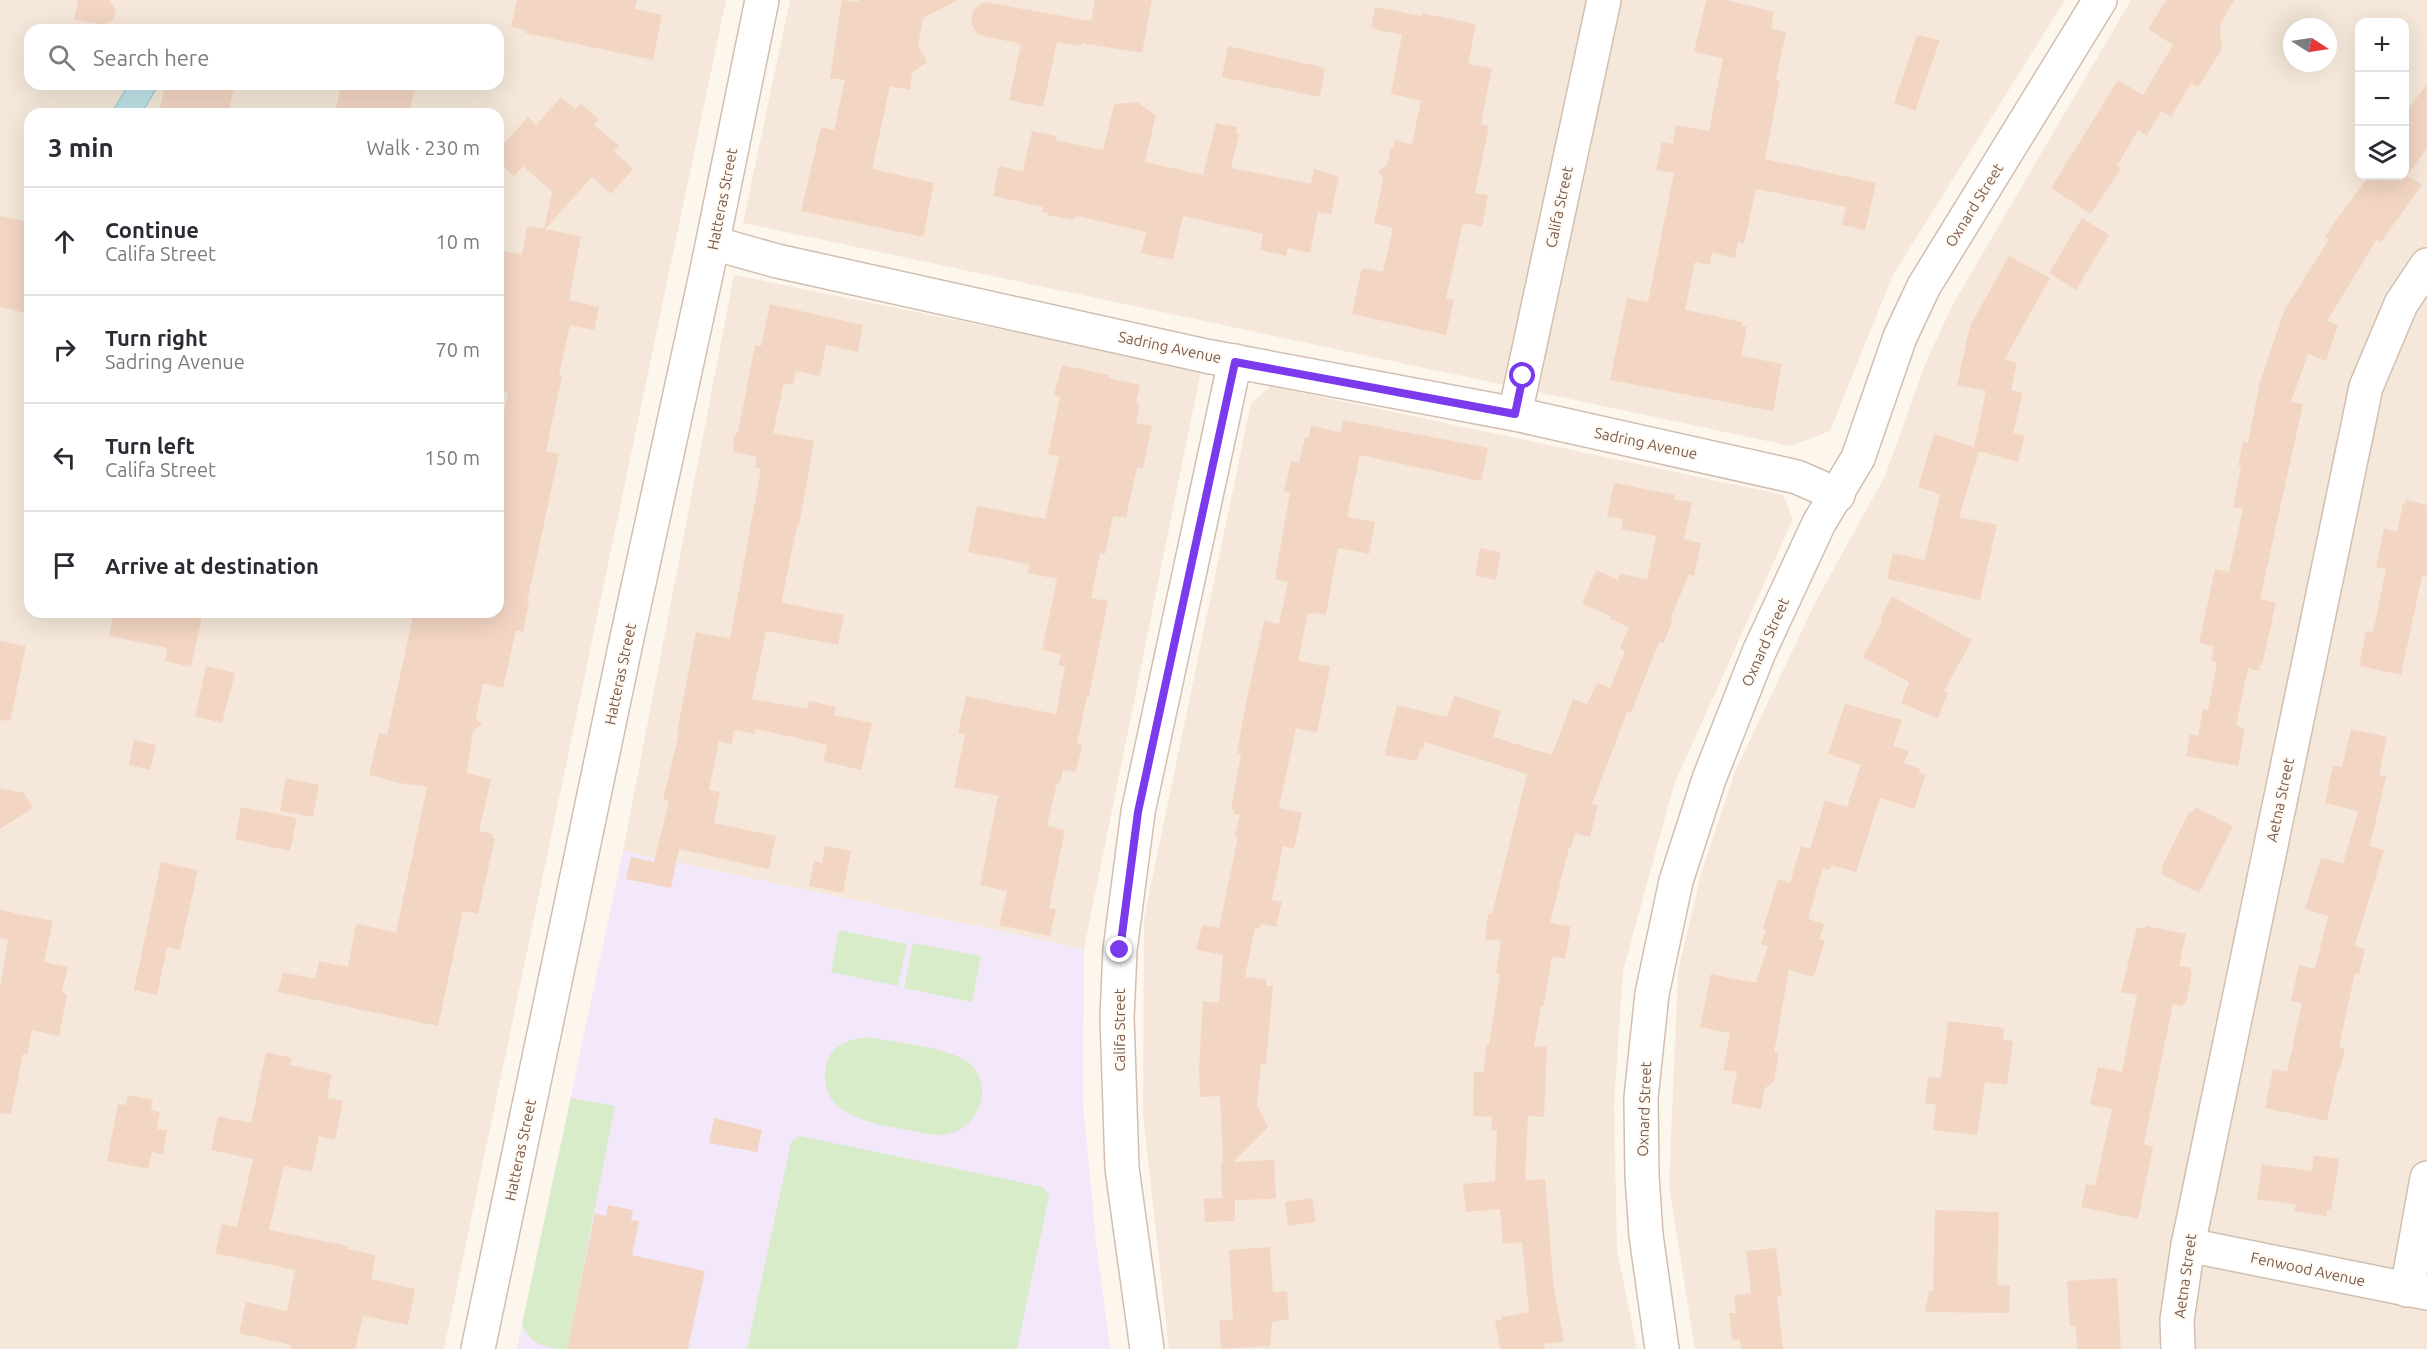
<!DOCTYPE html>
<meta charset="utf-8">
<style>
body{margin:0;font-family:Ubuntu,sans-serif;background:#f7f7f7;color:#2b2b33}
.controls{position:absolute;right:18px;top:18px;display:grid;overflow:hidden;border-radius:12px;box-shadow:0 6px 24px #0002}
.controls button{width:54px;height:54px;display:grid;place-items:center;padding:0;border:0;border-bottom:2px solid #e1e1e2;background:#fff;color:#2b2b33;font:30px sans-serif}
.compass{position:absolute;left:2283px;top:18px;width:54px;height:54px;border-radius:50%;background:#fff;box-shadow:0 6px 24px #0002;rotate:102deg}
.stop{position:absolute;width:18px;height:18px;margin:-14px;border:4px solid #7c3aed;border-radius:50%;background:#fff}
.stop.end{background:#7c3aed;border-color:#fff;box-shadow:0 2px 6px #0008}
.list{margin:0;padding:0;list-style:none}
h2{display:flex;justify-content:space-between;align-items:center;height:78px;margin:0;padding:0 24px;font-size:26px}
h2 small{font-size:20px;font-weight:400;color:#7c7c81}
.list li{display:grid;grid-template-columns:39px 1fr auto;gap:18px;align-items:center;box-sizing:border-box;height:108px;padding:0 24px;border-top:2px solid #e1e1e2}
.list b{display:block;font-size:22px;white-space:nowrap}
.list p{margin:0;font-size:20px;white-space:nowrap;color:#7c7c81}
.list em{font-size:20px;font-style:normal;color:#7c7c81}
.icon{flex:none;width:33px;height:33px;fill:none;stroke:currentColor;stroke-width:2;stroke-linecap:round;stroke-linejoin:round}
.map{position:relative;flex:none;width:2427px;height:1349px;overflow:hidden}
.search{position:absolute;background:#fff;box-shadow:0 6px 24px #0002;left:24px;top:24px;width:480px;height:66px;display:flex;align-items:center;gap:15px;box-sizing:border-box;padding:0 21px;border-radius:18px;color:#7c7c81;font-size:22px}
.panel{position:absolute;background:#fff;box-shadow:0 6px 24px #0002;left:24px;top:108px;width:480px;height:510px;border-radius:18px}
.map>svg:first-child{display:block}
.residential{fill:#f5e8da;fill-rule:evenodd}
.education{fill:#f3e8fa}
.green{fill:#d8ecc9}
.water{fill:#bfe3e8;stroke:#a5d3da;stroke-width:1.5}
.building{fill:#f3d5c3}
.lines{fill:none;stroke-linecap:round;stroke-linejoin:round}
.minor-casing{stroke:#d1beb0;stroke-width:36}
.minor{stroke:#fff;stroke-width:33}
.route{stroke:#7c3aed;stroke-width:8}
.labels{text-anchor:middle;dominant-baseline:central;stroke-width:4.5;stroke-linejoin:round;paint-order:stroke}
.street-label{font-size:15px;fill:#7a5c4d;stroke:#fffaf3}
</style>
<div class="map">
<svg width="2427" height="1349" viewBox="0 0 2427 1349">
<rect width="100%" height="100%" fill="#fdf6ec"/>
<g class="residential">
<path d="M0 0H726L444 1349H0ZM30 30H498V84H30ZM30 114H498V612H30Z"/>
<path d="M790 0H2065L1893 275 1830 431 1791 446 743 223Z"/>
<path d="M2131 0H2427V1349H1695L1669 1187 1678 972 1701 874 1736 769 1817 599 1885 476 1926 362 1953 304ZM2360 22H2404V176H2360ZM2292 27H2328V63H2292Z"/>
<path d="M734 275 1201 370 1084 949 623 851Z"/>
<path d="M1271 386 1783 495 1793 519 1674 785 1623 971 1614 1105 1617 1250 1637 1349H1169L1143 1114 1144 918 1251 403Z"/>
</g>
<path class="education" d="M623 851 1084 949 1083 1102 1096 1241 1110 1349H517Z"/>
<g class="green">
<path d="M839 930 907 944 898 986 831 972Z"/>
<path d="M913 943 981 956 972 1002 904 988Z"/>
<path d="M868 1037C894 1042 950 1047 969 1063 1000 1089 972 1144 929 1134 890 1125 814 1123 826 1065 831 1044 849 1040 868 1037Z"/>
<path d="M571 1098 615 1106 567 1349C547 1349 529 1344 522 1324Z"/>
<path d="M800 1136 1043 1187 1049 1196 1017 1349H747L791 1142Z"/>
</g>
<path class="water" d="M129 84H148L156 89 141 114H111Z"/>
<g class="building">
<path d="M78 0H109L116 11 114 19 104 25 74 19Z"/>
<path d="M517 0H637L635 9 662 15 653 60 525 33 526 30 511 27Z"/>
<path d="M842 0 857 2 859 0H958L923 18 918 45 927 62 912 73 910 90 890 86 872 169 934 183 923 237 801 211 821 127 834 130 845 80 830 78Z"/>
<path d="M1095 0H1152L1142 53 1082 43 1081 46 1057 42 1043 107 1009 100 1021 44 978 35 971 24 973 10 984 2 1091 21Z"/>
<path d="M1706 0H1726L1774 12 1771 29 1786 32 1776 80 1780 81 1765 159 1876 183 1865 230 1842 225 1846 207 1756 189 1744 244 1738 242 1735 258 1712 253 1710 265 1695 262 1685 310 1743 322 1742 326 1747 327 1741 356 1782 364 1773 411 1610 380 1627 298 1648 302 1674 173 1656 170 1662 142 1673 144 1676 125 1709 131 1723 58 1694 52Z"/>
<path d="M2167 0H2234L2221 23 2220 30 2222 49 2198 87 2191 83 2171 117 2161 111 2147 135 2138 130 2117 166 2121 168 2091 214 2051 188 2118 80 2143 95 2173 45 2148 29Z"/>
<path d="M1375 7 1422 16V13L1476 24 1468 64 1492 68 1481 124 1489 126 1475 193 1488 195 1482 227 1463 223 1446 298 1454 300 1446 335 1352 314 1361 271 1364 268 1383 272 1393 228 1374 223 1383 180 1379 170 1387 166 1391 147 1394 148 1395 140 1412 144 1421 100 1391 94 1402 35 1371 28Z"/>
<path d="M1917 35 1940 40 1915 111 1894 103Z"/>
<path d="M1228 46 1325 68 1320 97 1222 77Z"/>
<path d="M165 84H217L234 88 228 114H159Z"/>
<path d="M341 84H416L409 114H335Z"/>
<path d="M2427 84V148L2407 176 2422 185 2381 242 2377 239 2327 321 2338 325 2326 361 2308 354 2291 402 2303 404 2260 599 2276 603 2262 665H2260L2259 671 2248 668 2236 726 2245 728 2238 766 2186 756 2190 734 2198 736 2203 709 2208 710 2217 662 2211 661 2214 646 2199 643 2215 569 2229 572 2243 509 2233 507 2241 466 2238 465 2243 442 2248 443 2260 382 2285 309 2329 239 2325 237 2334 223 2369 176H2404V115Z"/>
<path d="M561 97 575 109 581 104 599 119 594 125 619 146 614 151 633 169 611 194 592 177 545 229 581 236 569 300 599 307 594 330 570 325 559 375 562 376 546 451 559 454 527 602 529 603 523 632 516 630 503 688 483 683 476 718 482 724 473 731 467 773 491 779 479 831 493 834 492 837 495 838 478 914 463 911 438 1026 278 992 283 972 315 979 319 961 348 967 356 924 396 932 427 787 400 783 369 775 379 733 387 735 414 612H498V440L508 393 498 391V250L522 255 527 226 544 229 552 192 523 166 514 176 498 161V150L528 117 536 125Z"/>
<path d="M1137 102 1156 115 1145 162 1203 175 1216 123 1237 127 1236 134H1239L1231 168 1311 184 1314 169 1339 176 1331 214 1318 212 1310 253 1288 248 1286 256 1260 250 1263 234 1183 216 1173 260 1141 253 1146 232 1077 216 1072 220 1048 215V213L1042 212 1043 207 993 196 999 166 1023 171 1032 131 1056 136 1055 140 1103 150 1114 104Z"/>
<path d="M0 216 30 222V314L0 307Z"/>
<path d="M2082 218 2109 235 2076 290 2049 273Z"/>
<path d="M2009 256 2050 278 2004 360 2017 363 2011 390 2023 393 2013 433 2025 436 2018 462 1979 451 1959 517 1997 525 1980 600 1887 579 1893 553 1925 560 1940 494 1918 487 1934 434 1974 447 1986 391 1957 385 1970 326Z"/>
<path d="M770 304 863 325 858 352 826 345 820 376 796 371 793 385 784 383 773 433 814 441 799 526H797L782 600 783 603 844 615 838 645 766 631 752 699 807 709 809 701 836 707 834 715 872 723 861 770 823 761 827 745 756 729 755 734 734 730 732 744 719 741 709 790 720 792 714 823 776 836 769 869 679 849 671 888 626 879 631 857 654 862 669 801 663 800 679 733H677L696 632 730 639 761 469 755 468 757 457 733 452 734 436 738 432 755 345 761 346Z"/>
<path d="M1062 365 1109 375V378L1140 385 1136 403 1140 404 1136 423 1152 426 1143 468 1137 467 1126 518 1113 516 1105 554 1100 553 1091 598 1108 601 1089 696H1087L1077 744 1082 745 1076 772 1063 770 1060 783H1057L1047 826 1065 830 1049 908 1056 909 1050 936 999 925 1007 891 980 885 998 796 954 787 965 734 958 733 966 696 1056 714 1065 667 1058 665 1061 654 1042 650 1057 579 1028 573 1029 564 968 552 977 506 1045 519 1059 456 1048 454 1060 397 1054 395Z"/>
<path d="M1343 420 1488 448 1481 481 1360 455 1347 517 1375 522 1369 554 1338 548 1326 614 1308 613 1298 661 1330 667 1317 733 1296 728 1279 808 1302 813 1294 849 1283 846 1272 900 1282 902 1276 927 1261 924 1260 929 1255 928 1245 977 1266 979V986H1273L1266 1064 1261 1063 1257 1105 1268 1127 1233 1162 1274 1160 1276 1199 1235 1200V1221L1205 1222 1204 1199 1222 1198 1221 1162H1223L1220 1096 1200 1097 1199 1068 1203 1001 1219 1003 1223 955 1196 950 1202 925 1219 928 1238 837 1235 836 1240 815 1233 814 1234 810H1231L1241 754 1237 753 1244 713 1264 621 1279 624 1288 582 1275 579 1290 492 1284 491 1291 461 1299 463 1305 437 1308 438 1311 426 1340 432Z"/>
<path d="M1614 483 1675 495 1674 499 1692 502 1684 539 1701 543 1694 576 1689 574 1671 617 1673 618 1664 643 1659 642 1631 713 1627 712 1592 804 1598 805 1590 837 1575 833 1571 848H1569L1550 923 1571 927 1565 959 1552 957 1544 1005 1541 1007 1534 1046 1547 1047 1544 1117 1528 1116 1525 1181 1545 1179 1554 1289 1564 1341 1544 1344 1545 1349H1500L1495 1321 1501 1320V1317L1529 1312 1522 1242 1503 1244 1500 1209 1466 1212 1463 1184 1495 1181 1497 1130H1491L1492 1117 1473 1116 1474 1072H1484L1486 1045H1489L1500 974 1496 973 1501 941 1485 939 1488 914H1492L1527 774 1425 742 1423 749H1420L1417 761 1385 755V753L1397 705 1447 717 1454 696 1501 711 1493 737 1552 755 1573 699 1587 704 1597 683 1610 688 1625 651 1620 648 1629 627 1610 619 1611 616 1582 604 1596 570 1618 580 1620 574 1647 579 1656 536 1621 529 1623 519 1607 516Z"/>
<path d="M2406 500 2427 505V577L2422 576 2401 675 2359 666 2366 631 2373 632 2386 569 2376 567 2384 529 2397 532 2403 503 2405 504Z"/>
<path d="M1480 548 1501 552 1496 580 1475 576Z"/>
<path d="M1892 596 1972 640 1944 691 1948 693 1938 718 1901 703 1909 682 1863 657 1883 620 1880 619Z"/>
<path d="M114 612H203L191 667 165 661 167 648 109 636Z"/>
<path d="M0 641 26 646 10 721 0 720Z"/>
<path d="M206 666 235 673 222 723 195 716Z"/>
<path d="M1845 704 1902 720 1893 746 1909 751 1904 763 1920 769 1919 772 1926 774 1914 809 1880 798 1856 872 1831 865 1830 870 1823 868 1808 919 1824 924 1819 939 1825 940 1814 977 1789 970 1774 1053H1779L1774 1082 1765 1088 1761 1109 1731 1103 1737 1072 1723 1070 1730 1033 1700 1027 1711 974 1756 983 1768 946 1761 944 1766 930 1763 929 1778 879 1790 883 1801 846 1810 849 1825 800 1847 807 1861 765 1828 754Z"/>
<path d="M2351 729 2387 737 2379 775 2386 776 2370 846 2384 850 2355 945 2357 947 2365 949 2359 974 2355 973 2339 1047 2345 1048 2340 1070H2338L2327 1121 2265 1108 2273 1069 2287 1072 2302 1003 2291 1001 2299 965 2315 969 2328 916 2305 909 2321 857 2343 864 2358 811 2325 803 2333 765 2342 767Z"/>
<path d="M134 740 156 745 150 770 129 765Z"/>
<path d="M286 778 319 785 313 817 280 811Z"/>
<path d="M0 788 24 793 33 808 0 829Z"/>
<path d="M241 807 297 818 290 851 235 839Z"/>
<path d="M2195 807 2233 826 2199 893 2161 874 2163 870 2161 868 2189 812 2192 813Z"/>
<path d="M825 846 851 851 843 893 809 886 814 861 822 863Z"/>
<path d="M161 862 198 870 180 950 167 947 157 995 134 990Z"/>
<path d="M0 910 53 921 44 962 68 967 62 991 67 996 59 1036 32 1030 27 1054H23L11 1114 0 1113V989L8 940 0 938Z"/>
<path d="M2146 926 2186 934 2179 966 2191 968 2190 972H2192L2186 1003H2183V1006L2173 1004 2144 1144 2153 1147 2138 1219 2081 1207 2086 1184 2095 1186 2112 1109 2090 1104 2098 1067 2122 1072 2137 995 2121 992 2137 927 2145 929Z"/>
<path d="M1948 1021 2004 1028 2003 1040 2013 1041 2007 1085 1985 1082 1977 1135 1933 1130 1936 1105 1925 1103 1928 1077 1941 1078Z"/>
<path d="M266 1052 292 1058 290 1065 332 1074 327 1098 343 1101 335 1140 319 1136 312 1172 284 1166 269 1230 348 1246 347 1249 376 1255 371 1279 415 1289 408 1325 363 1316 355 1349H290L291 1345 239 1333 246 1302 287 1311 295 1270 215 1253 222 1224 237 1227 253 1159 211 1150 218 1116 251 1123Z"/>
<path d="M128 1095 153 1100 151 1110 160 1112 157 1129 167 1130 163 1155 152 1152 148 1169 107 1161 118 1104 126 1105Z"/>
<path d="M714 1118 762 1130 757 1152 709 1143Z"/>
<path d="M2314 1155 2339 1159 2331 1211H2327V1216L2294 1211 2296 1205 2257 1199 2262 1164 2312 1171Z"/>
<path d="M1312 1198 1316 1222 1288 1226 1285 1202Z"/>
<path d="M608 1205 633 1210 631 1220 639 1221 632 1255 705 1271 688 1349H567L595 1213 606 1216Z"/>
<path d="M1935 1210 1999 1212 1997 1285 2010 1286 2009 1313 1925 1312 1929 1291H1933Z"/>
<path d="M1270 1247 1273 1292 1287 1291 1289 1319 1272 1322 1270 1346 1221 1349 1219 1320H1233L1229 1250Z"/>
<path d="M1776 1248 1782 1296H1777L1783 1349H1741L1740 1339 1732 1340 1729 1313H1736L1734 1295 1751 1293 1746 1251Z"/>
<path d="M2117 1278 2121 1349H2077L2076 1326H2070L2067 1281Z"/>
</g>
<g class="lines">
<g class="minor-casing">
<g id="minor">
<path d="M713 243 777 261 1206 356 1515 414 1797 477 1838 495"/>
<path d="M1515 414 1604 0"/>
<path d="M2188 1245 2427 1293"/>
<path d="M2407 1290 2427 1178"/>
<path d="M478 1349 625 647 707 270 762 0"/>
<path d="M1147 1349 1122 1168 1117 1017 1120 950 1138 812 1235 361"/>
<path d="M1662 1349 1646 1235 1642 1176 1641 1098 1652 994 1676 881 1709 779 1759 652 1819 523 1858 458 1900 337 1924 286 2100 0"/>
<path d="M2178 1349 2177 1320 2188 1245 2366 387 2401 304 2427 265"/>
</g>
</g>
<use href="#minor" class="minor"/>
</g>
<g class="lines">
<path class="route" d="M1120 950 1138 812 1235 362 1515 414 1523 376"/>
</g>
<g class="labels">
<g class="street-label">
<text transform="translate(722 199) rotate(-79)">Hatteras Street</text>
<text transform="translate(1974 205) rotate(-58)">Oxnard Street</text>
<text transform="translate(1559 207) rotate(-78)">Califa Street</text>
<text transform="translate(1170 347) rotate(12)">Sadring Avenue</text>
<text transform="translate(1646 443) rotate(12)">Sadring Avenue</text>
<text transform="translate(1765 642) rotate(-66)">Oxnard Street</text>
<text transform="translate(620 674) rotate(-78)">Hatteras Street</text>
<text transform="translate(2280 800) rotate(-78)">Aetna Street</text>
<text transform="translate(1119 1030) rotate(-90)">Califa Street</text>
<text transform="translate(1644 1109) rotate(-88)">Oxnard Street</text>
<text transform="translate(520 1150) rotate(-78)">Hatteras Street</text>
<text transform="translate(2308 1269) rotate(12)">Fenwood Avenue</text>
<text transform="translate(2185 1276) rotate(-82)">Aetna Street</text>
</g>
</g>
</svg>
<div class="controls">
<button>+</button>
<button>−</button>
<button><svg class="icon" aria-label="layers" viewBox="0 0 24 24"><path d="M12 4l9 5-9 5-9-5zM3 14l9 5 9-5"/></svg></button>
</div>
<svg class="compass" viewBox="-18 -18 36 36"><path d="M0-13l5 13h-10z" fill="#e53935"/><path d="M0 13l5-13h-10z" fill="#7c7c81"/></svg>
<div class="stop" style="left:1523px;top:376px"></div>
<div class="stop end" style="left:1120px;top:950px"></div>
<div class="search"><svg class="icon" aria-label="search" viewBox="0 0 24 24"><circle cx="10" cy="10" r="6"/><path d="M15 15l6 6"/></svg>Search here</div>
<section class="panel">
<h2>3 min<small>Walk · 230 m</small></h2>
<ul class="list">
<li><svg class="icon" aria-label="ahead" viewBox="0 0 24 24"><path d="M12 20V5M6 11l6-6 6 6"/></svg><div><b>Continue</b><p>Califa Street</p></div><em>10 m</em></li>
<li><svg class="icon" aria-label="right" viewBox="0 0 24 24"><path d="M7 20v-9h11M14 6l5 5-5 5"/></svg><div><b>Turn right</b><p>Sadring Avenue</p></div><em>70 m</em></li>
<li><svg class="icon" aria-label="left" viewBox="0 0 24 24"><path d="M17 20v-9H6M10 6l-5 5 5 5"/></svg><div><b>Turn left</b><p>Califa Street</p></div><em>150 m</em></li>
<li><svg class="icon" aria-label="arrive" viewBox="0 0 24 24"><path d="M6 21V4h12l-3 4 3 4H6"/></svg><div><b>Arrive at destination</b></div></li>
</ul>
</section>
</div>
